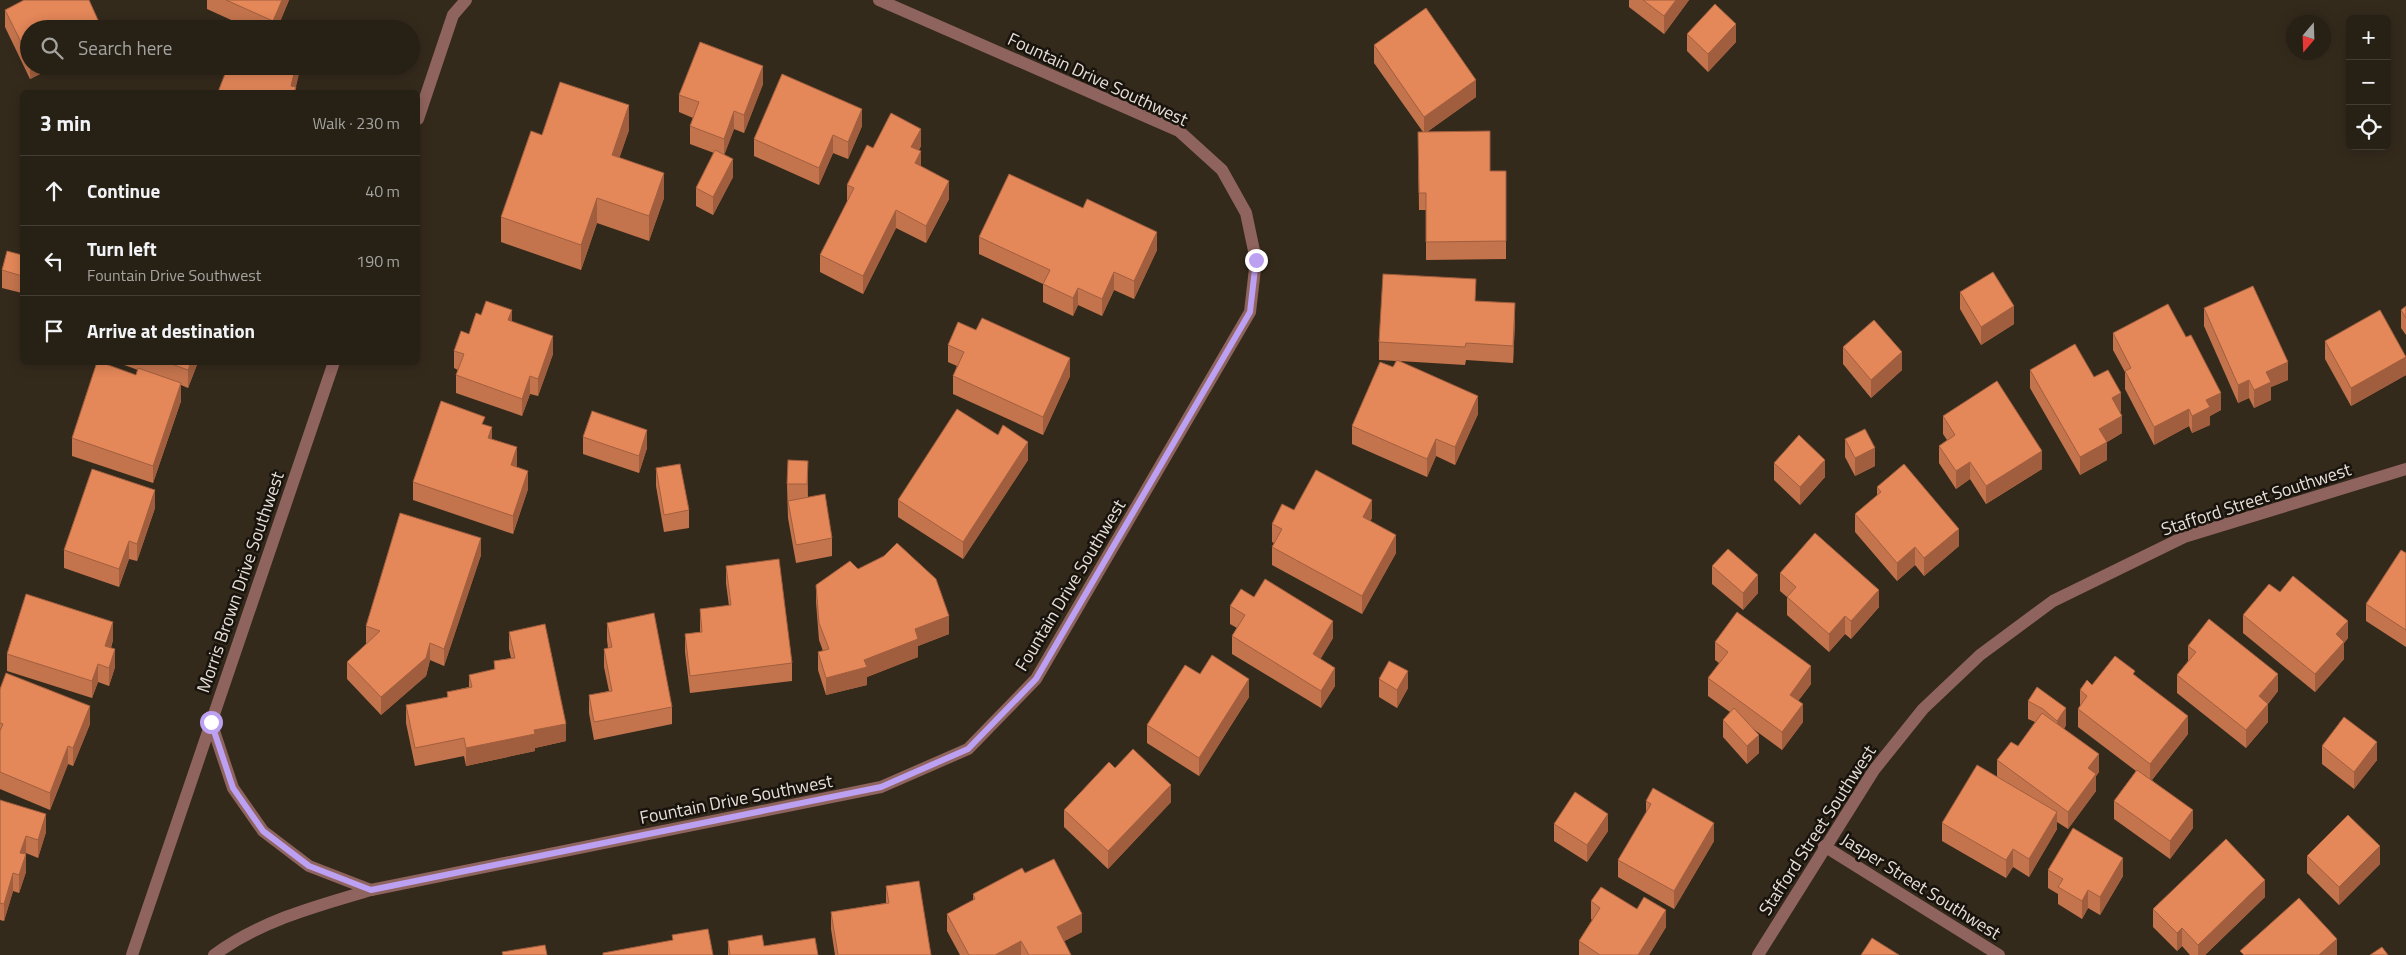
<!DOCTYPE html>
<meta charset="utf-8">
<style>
body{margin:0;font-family:"Titillium Web",sans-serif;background:#2f281e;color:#f1f3f6}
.controls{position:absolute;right:15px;top:15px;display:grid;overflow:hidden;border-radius:8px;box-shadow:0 2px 12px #0003}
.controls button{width:45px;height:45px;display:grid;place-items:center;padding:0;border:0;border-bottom:1px solid #433e34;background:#272015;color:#f1f3f6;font:25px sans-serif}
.compass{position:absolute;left:2286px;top:15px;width:45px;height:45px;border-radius:50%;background:#272015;box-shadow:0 2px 12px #0003;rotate:199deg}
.stop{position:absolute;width:15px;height:15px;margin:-11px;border:4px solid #bca0f2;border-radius:50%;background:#fff}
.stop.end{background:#bca0f2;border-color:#fff;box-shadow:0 1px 5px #0008}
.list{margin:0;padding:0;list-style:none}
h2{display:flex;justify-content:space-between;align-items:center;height:65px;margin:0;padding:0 20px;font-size:21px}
h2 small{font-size:16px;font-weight:400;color:#a4a3a0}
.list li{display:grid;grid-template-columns:32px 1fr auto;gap:15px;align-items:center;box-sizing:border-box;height:70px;padding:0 20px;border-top:1px solid #433e34}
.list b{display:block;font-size:19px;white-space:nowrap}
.list p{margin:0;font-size:16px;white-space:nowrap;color:#a4a3a0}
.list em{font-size:16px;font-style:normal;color:#a4a3a0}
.icon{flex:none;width:28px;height:28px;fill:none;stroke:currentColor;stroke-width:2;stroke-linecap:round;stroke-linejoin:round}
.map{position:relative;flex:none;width:2406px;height:955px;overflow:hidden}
.search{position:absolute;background:#272015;box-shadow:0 2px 12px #0003;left:20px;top:20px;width:400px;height:55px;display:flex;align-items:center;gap:12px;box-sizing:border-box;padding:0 18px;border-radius:28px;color:#a4a3a0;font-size:19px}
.panel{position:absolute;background:#272015;box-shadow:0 2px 12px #0003;left:20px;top:90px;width:400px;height:275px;border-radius:8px}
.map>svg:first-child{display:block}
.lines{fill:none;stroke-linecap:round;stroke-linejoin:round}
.minor{stroke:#90645e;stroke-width:12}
.wall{fill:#c4744d}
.shaded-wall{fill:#a05e3e}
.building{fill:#e48759;stroke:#a05e3e}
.route{stroke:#bca0f2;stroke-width:6}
.labels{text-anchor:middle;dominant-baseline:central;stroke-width:5;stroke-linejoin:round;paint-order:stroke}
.street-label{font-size:18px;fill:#e6dfd7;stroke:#18130d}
</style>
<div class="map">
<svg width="2406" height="955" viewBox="0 0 2406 955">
<rect width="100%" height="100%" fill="#342a1c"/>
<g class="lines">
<g class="minor">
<path d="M418 119 453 15 466 0"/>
<path d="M211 722 233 788 263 831 309 866 371 890"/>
<path d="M1824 846 1999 955"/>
<path d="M132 955 334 362"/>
<path d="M214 955C260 921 316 906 371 890L881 787 968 749 1036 679 1250 312 1256 260 1246 213 1222 170 1179 131 879 0"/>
<path d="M1758 955 1874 770 1923 709 1980 655 2053 601 2184 537 2406 469"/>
</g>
</g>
<g class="wall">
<path d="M207 0H289L277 29H251L207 9Z"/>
<path d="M1629 0H1689L1664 34 1629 7Z"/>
<path d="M5 10 98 29H29V66H56L30 79 5 27Z"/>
<path d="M1687 34 1736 42 1708 72 1687 51Z"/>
<path d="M1374 45 1476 97 1427 132 1490 171H1506V259L1426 260V210H1419L1418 132H1423L1374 63Z"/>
<path d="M763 84 744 133 734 129 724 155 733 177 713 215 696 206V188L714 153 690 144V126L693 118 679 112V95Z"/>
<path d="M862 126 848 159 833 153 819 185 754 156V139Z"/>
<path d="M629 130 619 158 664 198 649 241 597 223 581 270 501 242V217L542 135Z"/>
<path d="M921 146 919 150 921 166 949 199 926 243 896 228 863 294 820 272V255L847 202V185L873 148Z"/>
<path d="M979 237 1157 250 1134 299 1114 290 1102 316 1078 305 1073 316 1043 302V284L979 254Z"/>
<path d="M22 255V293L2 288V270Z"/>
<path d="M1960 292 2014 324 1981 345 1960 309Z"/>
<path d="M1476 301 1515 321 1513 363 1466 360 1465 365 1399 361 1478 414 1455 465 1436 456 1427 477 1352 444V426L1393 367 1396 361 1379 360V342Z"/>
<path d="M2406 306V335L2401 328V310Z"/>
<path d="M2204 308 2288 380 2271 387V400L2254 408 2249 398 2238 403 2204 326Z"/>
<path d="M481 315 512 321 553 354 538 396 530 394 522 416 456 393V375L458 370 454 368V351L469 334Z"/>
<path d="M2113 333 2221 410 2210 416V425L2192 433 2189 426 2154 445 2125 389V372L2113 350Z"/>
<path d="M2325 341 2406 375 2351 406 2325 359Z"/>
<path d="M948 345 1070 376 1043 435 953 394V376L957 366 948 362Z"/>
<path d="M1843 347 1902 370 1871 398 1843 364Z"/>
<path d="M116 362H198L188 388 181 385V401L153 483 72 456V438L136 375 138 370Z"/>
<path d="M2030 370 2094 377 2121 411 2120 412 2122 433 2107 442V460L2080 475 2030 388Z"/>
<path d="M1943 416 2042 469 1986 504 1970 479 1956 489 1939 463V446L1947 440 1943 434Z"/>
<path d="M485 425 492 440 517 465 516 467 528 489 513 534 413 500V482Z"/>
<path d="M998 435 1028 460 963 559 898 517V500Z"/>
<path d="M583 437 647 448 639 473 583 454Z"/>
<path d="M1845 439 1875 466 1855 476 1845 457Z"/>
<path d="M1774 463 1825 477 1800 505 1774 480Z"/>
<path d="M656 468 689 510V528L664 532 656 486Z"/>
<path d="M808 478V497L832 538V556L796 563 788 518 787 484Z"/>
<path d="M1877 487 1959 546 1924 576 1915 565 1897 581 1855 532V514L1877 496Z"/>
<path d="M155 508 137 561 129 559 119 587 64 568V550Z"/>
<path d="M1294 510 1372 518 1370 521 1396 553 1362 614 1272 565V547L1274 543 1272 542V524Z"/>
<path d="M2406 553V647L2366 621V604Z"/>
<path d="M481 555 444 666 430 660 426 676 381 715 347 679V662L366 644V626Z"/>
<path d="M726 566 792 663V681L690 693 685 652V634L700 632V609L729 606 726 583Z"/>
<path d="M1712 566 1758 593 1743 610 1712 584Z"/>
<path d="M858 569 949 634 918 646V657L867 677V685L826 695 818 670V652L823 651 819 640 816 602V585Z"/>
<path d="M1780 573 1879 607 1851 639 1845 634 1829 652 1787 615V597L1780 591Z"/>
<path d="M2280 592 2348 638 2344 643V659L2315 692 2243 633V615Z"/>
<path d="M1254 597 1333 638 1320 659 1335 686 1321 708 1232 654V636L1237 628 1230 624V606Z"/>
<path d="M607 623 672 707V724L594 740 589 713V695L609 691 604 667V649L608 648 607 640Z"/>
<path d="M509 632 566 741 535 748V751L466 766 464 756 415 766 406 723V705L447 697V692L469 687V675L494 670V661L511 658 509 649Z"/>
<path d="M113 640 111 648 115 667 109 686 98 682 92 698 7 671V654Z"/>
<path d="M1715 642 1811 684 1798 701 1803 722 1782 750 1752 728 1759 753 1747 764 1723 737V720L1730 712 1708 696V678L1719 663 1715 660Z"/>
<path d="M2188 646 2278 691 2268 704V722L2246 748 2177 693V675L2188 661Z"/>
<path d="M1200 674 1249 697 1199 776 1147 743V725Z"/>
<path d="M2135 675 2188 734 2152 780 2193 828 2170 859 2114 819V801L2136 771 2078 727V709L2080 706V690L2092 685Z"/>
<path d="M1379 679 1408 688 1397 708 1379 697Z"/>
<path d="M2037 687 2066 725 2064 729 2099 772 2096 776V791L2068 829 2057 822V829L2029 877 2013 867 2006 878 1942 841V823L1997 777V760L2018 746 2035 722 2028 719V701Z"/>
<path d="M0 689 90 724 73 766 68 764 50 810 0 789Z"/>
<path d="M2322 746 2377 760 2354 789 2322 764Z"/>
<path d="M1115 768 1171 802 1108 869 1064 827V810Z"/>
<path d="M0 800 46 832 38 858 26 853V872L19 893 13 891 4 921 0 920Z"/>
<path d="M1646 801 1714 841 1674 909 1618 877V860L1646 813Z"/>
<path d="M1554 824 1608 831 1587 862 1554 841Z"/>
<path d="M2307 856 2380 864 2339 905 2307 873Z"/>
<path d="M2048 870 2123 876 2100 915 2088 908 2082 919 2058 904V894L2048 888Z"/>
<path d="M1025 873 1082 932 1064 941 1071 955H960L947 931V914L973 900V894Z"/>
<path d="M886 886 931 955H835L831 929V912L886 903Z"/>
<path d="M2265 897 2205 955H2190L2182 946 2177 951 2153 927V909Z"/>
<path d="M1591 901 1666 927 1649 955H1579V941L1592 920 1591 919Z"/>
<path d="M728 941 764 946 818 955H728Z"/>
</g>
<g class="shaded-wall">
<path d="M282 0H289L277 29H273V21Z"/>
<path d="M1676 0H1689L1664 34V16Z"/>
<path d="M98 20V29H85V26Z"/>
<path d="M1736 24V42L1708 72V54Z"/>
<path d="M30 66H56L30 79Z"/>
<path d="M296 66H300V70L296 87V92H291V86Z"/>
<path d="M763 66V84L744 133V115Z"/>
<path d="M1476 80V97L1424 134V117Z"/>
<path d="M629 105V130L612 180V155Z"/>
<path d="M862 109V126L848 159V142Z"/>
<path d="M734 111V129L724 156V139Z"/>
<path d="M921 129V146L911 164V147Z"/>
<path d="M833 135V153L819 185V168Z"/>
<path d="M921 151V169L915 163Z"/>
<path d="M733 159V177L713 215V197Z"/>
<path d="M664 173V198L649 241V216Z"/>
<path d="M949 181V199L926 243V226Z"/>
<path d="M597 198V223L581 270V245Z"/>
<path d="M896 210V228L863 294V276Z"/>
<path d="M1157 232V250L1134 299V281Z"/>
<path d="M1114 272V290L1102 316V299Z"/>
<path d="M1078 288V305L1073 316V298Z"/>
<path d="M1515 303V321L1513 363V346Z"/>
<path d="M2014 306V324L1981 345V327Z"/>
<path d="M512 310V328L508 320Z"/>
<path d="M553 336V354L538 396V379Z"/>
<path d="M1902 352V370L1871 398V380Z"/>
<path d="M2406 357V375L2351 406V388Z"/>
<path d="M1070 358V376L1043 435V417Z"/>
<path d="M191 362H198L188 388V370Z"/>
<path d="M2288 362V380L2271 387V400L2254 408V390L2266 372Z"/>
<path d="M530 376V394L522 416V399Z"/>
<path d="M2249 380V398L2238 403V385Z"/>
<path d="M181 383V401L153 483V466Z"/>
<path d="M2121 393V411L2112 416V398Z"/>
<path d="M2221 393V410L2210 416V425L2192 433V416L2206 400Z"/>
<path d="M1478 396V414L1455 465V447Z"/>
<path d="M2189 409V426L2154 445V427Z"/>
<path d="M2122 416V433L2099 447V429Z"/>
<path d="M492 427V445L488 438Z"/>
<path d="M647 430V448L639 473V456Z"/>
<path d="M1436 439V456L1427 477V459Z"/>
<path d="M1028 442V460L963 559V542Z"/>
<path d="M2107 442V460L2080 475V457Z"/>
<path d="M517 447V465L511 483V465Z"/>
<path d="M1875 448V466L1855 476V458Z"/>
<path d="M2042 451V469L1986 504V486Z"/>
<path d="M1825 460V477L1800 505V487Z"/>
<path d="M808 461V478L807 502V484Z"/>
<path d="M1970 462V479L1956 489V471Z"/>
<path d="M528 471V489L513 534V516Z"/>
<path d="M155 490V508L137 561V544Z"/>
<path d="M1372 500V518L1363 535V517Z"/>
<path d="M1959 529V546L1924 576V558Z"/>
<path d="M1396 535V553L1362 614V596Z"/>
<path d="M481 538V555L444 666V649Z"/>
<path d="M129 541V559L119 587V569Z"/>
<path d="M1915 547V565L1897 581V563Z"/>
<path d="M1758 575V593L1743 610V593Z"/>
<path d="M1879 590V607L1851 639V621Z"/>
<path d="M949 616V634L918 646V657L867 677V685L826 695V678L864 660 915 629Z"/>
<path d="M1845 616V634L1829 652V634Z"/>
<path d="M1333 621V638L1313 672V654Z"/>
<path d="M2348 621V638L2344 643V659L2315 692V674L2336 634Z"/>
<path d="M113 622V640L105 664V646Z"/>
<path d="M430 643V660L426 676 381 715V697Z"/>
<path d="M115 649V667L109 686V668Z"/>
<path d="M98 664V682L92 698V681Z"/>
<path d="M1811 666V684L1790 712V695Z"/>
<path d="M1335 668V686L1321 708V691Z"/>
<path d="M1408 671V688L1397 708V690Z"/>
<path d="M2278 674V691L2259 714V696Z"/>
<path d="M1249 679V697L1199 776V758Z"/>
<path d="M1803 704V722L1782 750V732Z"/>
<path d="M2268 704V722L2246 748V730Z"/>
<path d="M90 706V724L73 766V748Z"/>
<path d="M2066 708V725L2057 739V721Z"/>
<path d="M2188 716V734L2150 782V764Z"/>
<path d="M566 724V741L535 748V751L466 766V748L534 730Z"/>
<path d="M1759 735V753L1747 764V746Z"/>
<path d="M2377 742V760L2354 789V772Z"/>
<path d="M68 746V764L50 810V793Z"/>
<path d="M2099 754V772L2096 776V791L2068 829V812L2088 768Z"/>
<path d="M1171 785V802L1108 869V851Z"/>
<path d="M2193 810V828L2170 859V841Z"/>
<path d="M2057 812V829L2029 877V859Z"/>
<path d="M46 814V832L38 858V840Z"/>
<path d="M1608 814V831L1587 862V845Z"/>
<path d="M1714 823V841L1674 909V891Z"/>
<path d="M26 836V853L20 871V853Z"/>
<path d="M2380 846V864L2339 905V887Z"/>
<path d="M2013 849V867L2006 878V860Z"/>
<path d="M26 854V872L19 893V875Z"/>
<path d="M2123 858V876L2100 915V897Z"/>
<path d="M13 873V891L4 921V904Z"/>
<path d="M2265 880V897L2205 955H2198V945Z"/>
<path d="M2088 890V908L2082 919V901Z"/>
<path d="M1666 910V927L1649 955H1638Z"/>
<path d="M1082 914V932L1057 945V927Z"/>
<path d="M2182 928V946L2177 951V933Z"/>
<path d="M2337 939V955H2319Z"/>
<path d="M1021 941V955H995Z"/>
</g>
<g class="building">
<path d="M24 0H89L98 20 85 26 86 29H29V58L5 10Z"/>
<path d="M226 0H282L273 21Z"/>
<path d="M1643 0H1676L1664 16Z"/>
<path d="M1715 4 1736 24 1708 54 1687 34Z"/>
<path d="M1426 8 1476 80 1424 117 1374 45Z"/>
<path d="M700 42 763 66 744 115 734 111 724 139 690 126 699 102 679 95Z"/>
<path d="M228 66H296L291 86 296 87 294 92H218Z"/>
<path d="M782 74 862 109 848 142 833 135 819 168 754 139Z"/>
<path d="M560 82 629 105 612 155 664 173 649 216 597 198 581 245 501 217 531 131 542 135Z"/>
<path d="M891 113 921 129 911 147 921 151 915 163 949 181 926 226 896 210 863 276 820 255 854 188 847 185 867 145 873 148Z"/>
<path d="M1490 131V171H1506V241L1426 242V193H1419L1418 132Z"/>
<path d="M715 150 733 159 713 197 696 188Z"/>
<path d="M1009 174 1083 208 1087 199 1157 232 1134 281 1114 272 1102 299 1078 288 1073 298 1043 284 1050 270 979 237Z"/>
<path d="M7 251 22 255V276L2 270Z"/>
<path d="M1993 272 2014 306 1981 327 1960 292Z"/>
<path d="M1383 274 1476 279 1475 301 1515 303 1513 346 1466 343 1465 347 1379 342Z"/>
<path d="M2253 286 2288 362 2266 372 2271 382 2254 390 2249 380 2238 385 2204 308Z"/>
<path d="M486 301 512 310 508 320 553 336 538 379 530 376 522 399 456 375 464 354 454 351 461 331 469 334 476 313 481 315Z"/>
<path d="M2168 304 2186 337 2191 335 2221 393 2206 400 2210 407 2192 416 2189 409 2154 427 2125 371 2131 368 2113 333Z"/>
<path d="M2406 306V318L2401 310Z"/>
<path d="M2380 310 2406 357 2351 388 2325 341Z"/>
<path d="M982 318 1070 358 1043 417 953 376 964 352 948 345 958 322 976 330Z"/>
<path d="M1874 320 1902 352 1871 380 1843 347Z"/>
<path d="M2075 344 2094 377 2108 370 2121 393 2112 398 2122 416 2099 429 2107 442 2080 457 2030 370Z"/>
<path d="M1397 360 1478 396 1455 447 1436 439 1427 459 1352 426 1380 362 1393 367Z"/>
<path d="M97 362H100L136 375 138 368 181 383 153 466 72 438Z"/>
<path d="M166 362H191L188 370Z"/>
<path d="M1997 381 2042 451 1986 486 1970 462 1956 471 1939 446 1955 435 1943 416Z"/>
<path d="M441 401 485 417 482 424 492 427 488 438 517 447 511 465 528 471 513 516 413 482Z"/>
<path d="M957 409 998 435 1003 425 1028 442 963 542 898 500Z"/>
<path d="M592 411 647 430 639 456 583 437Z"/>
<path d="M1865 429 1875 448 1855 458 1845 439Z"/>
<path d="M1799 435 1825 460 1800 487 1774 463Z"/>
<path d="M788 460 808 461 807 484H787Z"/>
<path d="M680 464 689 510 664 515 656 468Z"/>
<path d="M1904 464 1959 529 1924 558 1915 547 1897 563 1855 514 1881 492 1877 487Z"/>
<path d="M92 469 155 490 137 544 129 541 119 569 64 550Z"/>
<path d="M1316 470 1372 500 1363 517 1396 535 1362 596 1272 547 1282 529 1272 524 1282 504 1294 510Z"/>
<path d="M825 494 832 538 796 545 788 501Z"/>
<path d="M400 513 481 538 444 649 430 643 426 658 381 697 347 662 380 631 366 626Z"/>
<path d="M1815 533 1879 590 1851 621 1845 616 1829 634 1787 597 1796 587 1780 573Z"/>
<path d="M897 543 936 579 949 616 915 629 918 639 864 660 867 667 826 678 818 652 829 649 819 623 816 585 850 561 858 569 884 556Z"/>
<path d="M1728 549 1758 575 1743 593 1712 566Z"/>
<path d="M2401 550 2406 553V630L2366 604Z"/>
<path d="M779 559 792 663 690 676 685 634 702 632 700 609 731 605 726 566Z"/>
<path d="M2293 576 2348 621 2336 634 2344 642 2315 674 2243 615 2269 584 2280 592Z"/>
<path d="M1265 579 1333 621 1313 654 1335 668 1321 691 1232 636 1245 615 1230 606 1241 589 1254 597Z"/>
<path d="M26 594 113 622 105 646 115 649 109 668 98 664 92 681 7 654Z"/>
<path d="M1737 612 1811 666 1790 695 1803 704 1782 732 1708 678 1728 652 1715 642Z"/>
<path d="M654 613 672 707 594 722 589 695 612 691 604 649 612 647 607 623Z"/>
<path d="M2209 619 2278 674 2259 696 2268 704 2246 730 2177 675 2196 652 2188 646Z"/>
<path d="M545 624 566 724 534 730 535 734 466 748 464 738 415 748 406 705 448 697 447 692 472 687 469 675 495 669 494 661 515 658 509 632Z"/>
<path d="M1212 655 1249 679 1199 758 1147 725 1185 665 1200 674Z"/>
<path d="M2115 656 2135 671 2133 674 2188 716 2150 764 2078 709 2087 696 2080 690 2087 680 2092 685Z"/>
<path d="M1389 661 1408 671 1397 690 1379 679Z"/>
<path d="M6 673 90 706 73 748 68 746 50 793 0 772V731L3 724 0 723V689Z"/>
<path d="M2037 687 2066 708 2057 721 2043 709 2028 701Z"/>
<path d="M1734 708 1759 735 1747 746 1723 720Z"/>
<path d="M2042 713 2099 754 2088 768 2096 774 2068 812 1997 760 2011 742 2018 746Z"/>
<path d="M2344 717 2377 742 2354 772 2322 746Z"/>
<path d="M1133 749 1171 785 1108 851 1064 810 1109 762 1115 768Z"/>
<path d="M1977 765 2057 812 2029 859 2013 849 2006 860 1942 823Z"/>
<path d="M2137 770 2193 810 2170 841 2114 801Z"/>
<path d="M1653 788 1714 823 1674 891 1618 860 1651 804 1646 801Z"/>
<path d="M1575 792 1608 814 1587 845 1554 824Z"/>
<path d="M0 800 46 814 38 840 26 836 20 853 26 854 19 875 13 873 4 904 0 903Z"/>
<path d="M2348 815 2380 846 2339 887 2307 856Z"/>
<path d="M2073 828 2123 858 2100 897 2088 890 2082 901 2058 887 2063 879 2048 870Z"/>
<path d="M2226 839 2265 880 2198 945 2182 928 2177 933 2153 909Z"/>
<path d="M1054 859 1082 914 1057 927 1071 955H1029L1021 941 995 955H969L947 914 975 899 973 894 1022 868 1025 873Z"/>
<path d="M919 881 931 955H838L831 912 889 903 886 886Z"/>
<path d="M1601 887 1637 909 1644 897 1666 910 1638 955H1600L1579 941 1600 908 1591 901Z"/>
<path d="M2299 898 2337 939 2319 955H2244L2240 951Z"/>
<path d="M708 929 713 955H603V953L673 940 672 935Z"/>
<path d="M762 935 764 946 815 938 818 955H730L728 941Z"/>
<path d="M1872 938 1899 955H1861Z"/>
<path d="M545 945 547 955H503L502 952Z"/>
<path d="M2382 947 2388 955H2370Z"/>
</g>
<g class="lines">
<path class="route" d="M211 722 233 788 263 831 309 866 371 890 881 787 968 749 1036 679 1250 312 1256 260"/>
</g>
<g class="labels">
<g class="street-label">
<text transform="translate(1098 79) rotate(25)">Fountain Drive Southwest</text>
<text transform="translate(2256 499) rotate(-18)">Stafford Street Southwest</text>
<text transform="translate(240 582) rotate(-71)">Morris Brown Drive Southwest</text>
<text transform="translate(1070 585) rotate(-59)">Fountain Drive Southwest</text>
<text transform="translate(736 799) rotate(-11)">Fountain Drive Southwest</text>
<text transform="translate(1817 830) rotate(-57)">Stafford Street Southwest</text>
<text transform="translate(1921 886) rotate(32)">Jasper Street Southwest</text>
</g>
</g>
</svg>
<div class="controls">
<button>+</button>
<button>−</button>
<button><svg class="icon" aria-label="locate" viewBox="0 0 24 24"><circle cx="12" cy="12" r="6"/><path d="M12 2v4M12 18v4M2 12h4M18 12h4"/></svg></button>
</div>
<svg class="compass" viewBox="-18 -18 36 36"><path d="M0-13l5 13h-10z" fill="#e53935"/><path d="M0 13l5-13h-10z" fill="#a4a3a0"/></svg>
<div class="stop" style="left:211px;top:722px"></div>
<div class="stop end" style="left:1256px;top:260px"></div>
<div class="search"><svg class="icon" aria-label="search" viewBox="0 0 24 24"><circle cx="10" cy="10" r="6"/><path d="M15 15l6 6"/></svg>Search here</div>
<section class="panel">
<h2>3 min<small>Walk · 230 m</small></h2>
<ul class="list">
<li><svg class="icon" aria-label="ahead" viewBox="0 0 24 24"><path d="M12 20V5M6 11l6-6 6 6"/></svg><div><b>Continue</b></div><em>40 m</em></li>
<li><svg class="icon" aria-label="left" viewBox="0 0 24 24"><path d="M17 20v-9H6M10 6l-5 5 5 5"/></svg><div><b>Turn left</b><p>Fountain Drive Southwest</p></div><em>190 m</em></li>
<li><svg class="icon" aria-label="arrive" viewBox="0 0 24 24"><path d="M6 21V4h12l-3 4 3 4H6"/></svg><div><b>Arrive at destination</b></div></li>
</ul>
</section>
</div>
